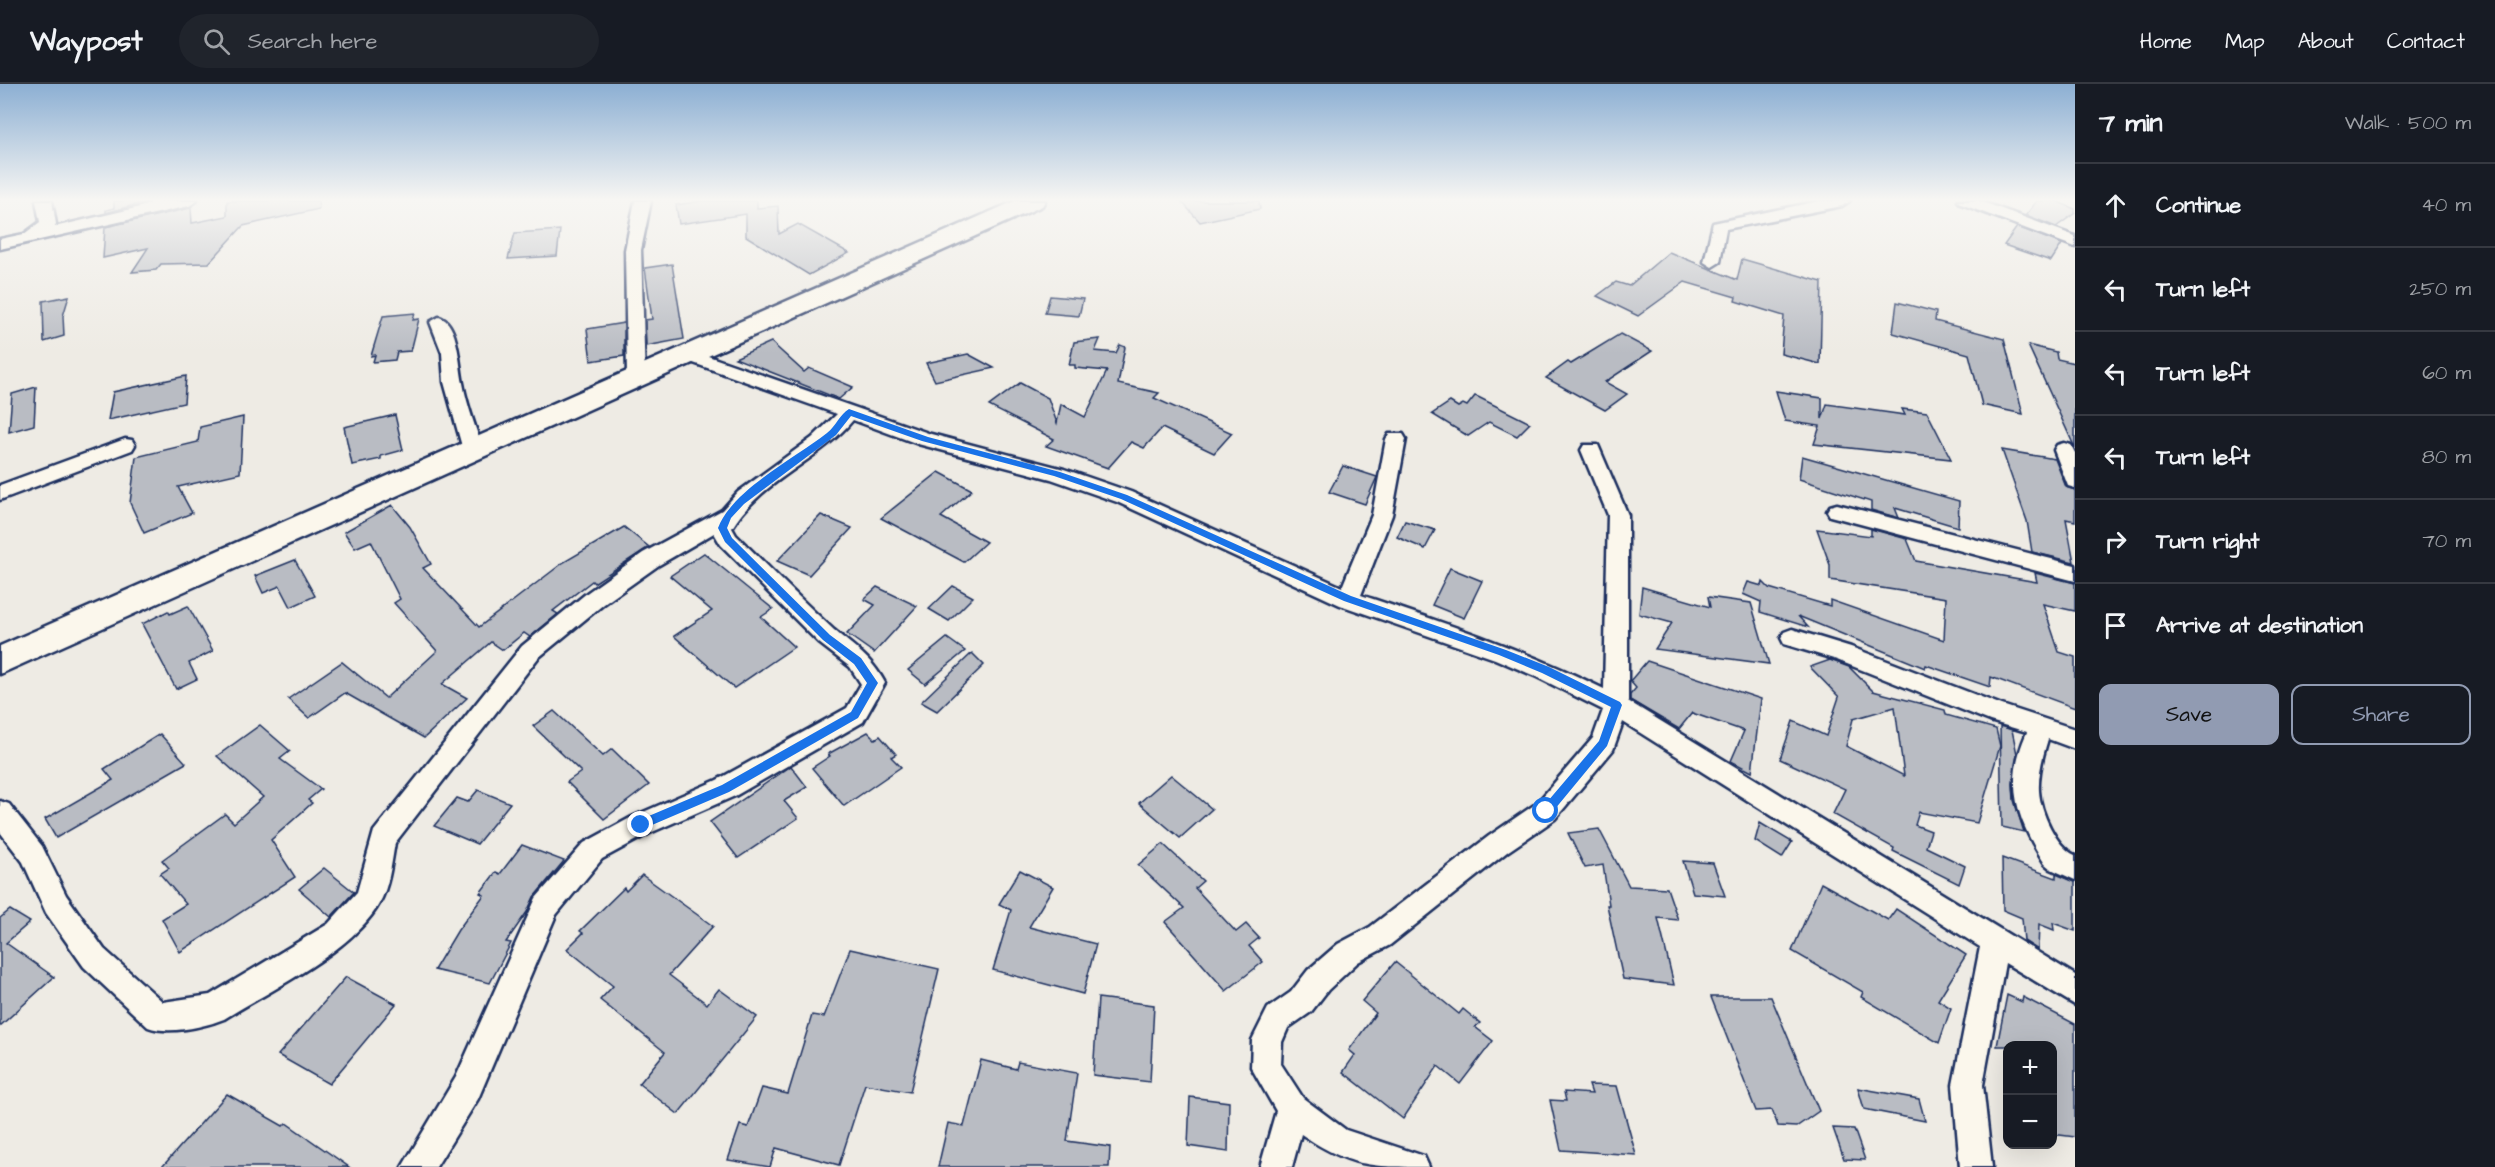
<!DOCTYPE html>
<meta charset="utf-8">
<style>
body{margin:0;font-family:"Architects Daughter",sans-serif;background:#20242c;color:#f1f3f6}
.controls{position:absolute;right:18px;bottom:18px;display:grid;overflow:hidden;border-radius:12px;box-shadow:0 6px 24px #0002}
.controls button{width:54px;height:54px;display:grid;place-items:center;padding:0;border:0;border-bottom:2px solid #363941;background:#171b24;color:#f1f3f6;font:30px sans-serif}
.stop{position:absolute;width:18px;height:18px;margin:-14px;border:4px solid #1a73e8;border-radius:50%;background:#fff}
.stop.end{background:#1a73e8;border-color:#fff;box-shadow:0 2px 6px #0008}
.list{margin:0;padding:0;list-style:none}
h2{display:flex;justify-content:space-between;align-items:center;height:78px;margin:0;padding:0 24px;font-size:26px}
h2 small{font-size:20px;font-weight:400;color:#9ea1a6}
.list li{display:grid;grid-template-columns:39px 1fr auto;gap:18px;align-items:center;box-sizing:border-box;height:84px;padding:0 24px;border-top:2px solid #363941}
.list b{display:block;font-size:22px;white-space:nowrap}
.list em{font-size:20px;font-style:normal;color:#9ea1a6}
.actions{display:flex;gap:12px;padding:18px 24px}
.actions a{flex:1;padding:14px 0;border:2px solid #919bb2;border-radius:12px;text-align:center;font-size:21px;color:#919bb2}
.actions .main{background:#919bb2;color:#111}
.icon{flex:none;width:33px;height:33px;fill:none;stroke:currentColor;stroke-width:2;stroke-linecap:round;stroke-linejoin:round}
.map{position:relative;flex:none;width:2075px;height:1083px;overflow:hidden}
header{display:flex;align-items:center;gap:36px;box-sizing:border-box;height:84px;padding:0 30px;background:#171b24;border-bottom:2px solid #363941}
header strong{font-size:28px}
nav{display:flex;gap:33px;margin-inline-start:auto;font-size:21px}
.search{width:420px;height:54px;background:#20242c;display:flex;align-items:center;gap:15px;box-sizing:border-box;padding:0 21px;border-radius:33px;color:#9ea1a6;font-size:22px}
main{display:flex}
aside{flex:1;background:#171b24}
.map>svg:first-child{display:block}
.building{fill:#b9bcc3;stroke:#1b2f5e;stroke-width:1.5;fill-rule:evenodd}
.lines{fill:none;stroke-linecap:round;stroke-linejoin:round}
.street-casing{stroke:#1b2f5e;stroke-width:5}
.secondary-casing{stroke:#1b2f5e;stroke-width:5}
.street{fill:#fbf7ec;fill-rule:evenodd}
.secondary{fill:#fbf7ec;fill-rule:evenodd}
.route{fill:#1a73e8}
</style>
<header>
<strong>Waypost</strong>
<div class="search"><svg class="icon" aria-label="search" viewBox="0 0 24 24"><circle cx="10" cy="10" r="6"/><path d="M15 15l6 6"/></svg>Search here</div>
<nav><a>Home</a><a>Map</a><a>About</a><a>Contact</a></nav>
</header>
<main>
<div class="map">
<svg width="2075" height="1083" viewBox="0 0 2075 1083">
<rect width="100%" height="100%" fill="#eeebe4"/>
<filter id="ink" filterUnits="userSpaceOnUse"><feTurbulence type="fractalNoise" baseFrequency=".0167" numOctaves="2"/><feDisplacementMap in="SourceGraphic" scale="12" xChannelSelector="R" yChannelSelector="G"/><feConvolveMatrix kernelMatrix="1 2 1 2 8 2 1 2 1" color-interpolation-filters="sRGB"/></filter>
<g filter="url(#ink)">
<g class="building">
<path d="M114 117H148L106 129V126L114 124Z"/>
<path d="M227 117H318L319 125 243 142 209 179 161 180 156 186 132 188 148 164 103 174 105 143 191 124 192 139 227 132Z"/>
<path d="M702 117H757V124L778 122 779 150 798 140 849 169 809 191 746 152V130L679 140 676 121Z"/>
<path d="M1181 117H1259L1260 125 1200 138Z"/>
<path d="M2037 117H2056L2075 125V129L2056 143 2026 131Z"/>
<path d="M2017 143 2062 160 2051 177 2004 161Z"/>
<path d="M560 146 557 172 508 175 515 149Z"/>
<path d="M1669 168 1737 196 1742 175 1822 198 1820 280 1781 270 1784 232 1735 217 1736 213 1685 198 1638 232 1597 212 1616 198 1629 202Z"/>
<path d="M672 180 684 255 646 262 645 236 652 235 645 184Z"/>
<path d="M69 212 63 232 64 252 44 258 43 217Z"/>
<path d="M1050 212 1083 215 1079 232 1045 229Z"/>
<path d="M1897 218 1936 228 1935 237 2004 255 2023 330 1982 321 1969 270 1893 249Z"/>
<path d="M415 229 413 236 419 235 411 267 397 268 395 276 373 278 375 271 371 272 383 232Z"/>
<path d="M624 239V272L591 277 587 245Z"/>
<path d="M1620 250 1652 267 1605 298 1627 310 1605 326 1546 294 1568 278 1571 280Z"/>
<path d="M1100 255 1095 267 1116 269 1120 261 1125 263 1118 300 1159 309 1154 314 1232 349 1214 369 1162 344 1144 364 1131 358 1108 384 1046 362 1054 355 989 322 1020 299 1048 314 1057 339 1061 320 1085 333 1107 287 1075 284V281H1069L1074 258Z"/>
<path d="M771 258 804 288 809 284 853 303 839 315 735 274Z"/>
<path d="M2028 261 2056 268 2057 275 2075 279V364Z"/>
<path d="M968 270 994 284 935 297 926 279Z"/>
<path d="M186 292 184 319 108 336 113 308Z"/>
<path d="M36 303 34 341 9 348 12 310Z"/>
<path d="M1776 307 1822 314V335L1827 320 1905 331 1902 325 1927 328 1951 375 1814 360 1820 342 1785 337Z"/>
<path d="M1475 312 1478 313 1530 339 1517 352 1489 338 1468 352 1432 330 1450 318 1458 323 1463 320 1467 322Z"/>
<path d="M395 331 403 366 381 372V375L352 381 344 343Z"/>
<path d="M243 333 240 389 178 403 192 429 144 449 130 419 136 373 198 358 200 343Z"/>
<path d="M2002 366 2055 375 2066 403 2075 406V437L2066 435 2074 478 2032 468 2027 437Z"/>
<path d="M1802 372 1959 417 1958 443 1895 424 1899 434 1871 426V418L1799 395Z"/>
<path d="M1343 382 1377 393 1365 420 1329 408Z"/>
<path d="M939 388 972 406 941 433 986 458 964 478 881 434Z"/>
<path d="M392 421 410 443 431 480 423 484 479 543 564 478 624 443 649 463 594 499 592 497 553 527 558 530 530 553 524 549 503 566 491 558 442 600 467 614 424 654 345 609 309 634 288 615 342 578 386 614 437 567 394 519 400 515 371 457 355 464 344 448Z"/>
<path d="M821 431 852 444 809 491 777 477Z"/>
<path d="M1405 437 1435 446 1425 465 1397 453Z"/>
<path d="M1817 445 1871 452V445L1907 455 1916 477 2037 498 2035 489 2075 499V527L2043 520 2059 568 2075 573V624L1991 593 1990 603 1926 581 1925 584 1798 532 1808 543 1760 528 1761 518 1743 510 1748 498 1762 502 1763 498 1769 504 1830 522V516L1944 556 1946 514 1830 496V481Z"/>
<path d="M704 469 773 525 761 533 794 563 734 604 674 552 712 527 670 492Z"/>
<path d="M295 476 315 512 291 523 280 502 263 509 255 492Z"/>
<path d="M1450 484 1482 497 1464 534 1432 521Z"/>
<path d="M953 502 973 513 949 537 929 525Z"/>
<path d="M877 503 917 522 874 569 847 550 875 521 864 515Z"/>
<path d="M1642 503 1710 523 1708 513 1751 519 1769 580 1655 565 1672 539 1639 530Z"/>
<path d="M188 522 213 567 189 579 197 595 176 605 142 540 168 527 170 530Z"/>
<path d="M947 554 965 567 925 600 908 586Z"/>
<path d="M972 569 984 581 937 627 921 618Z"/>
<path d="M1830 576 1849 583 1873 607 1945 626 1946 631 1996 645 2000 662 1977 739 1919 728 1915 741 1931 747 1926 763 1965 782 1959 800 1893 767 1894 764 1833 730 1845 705 1780 675 1793 637 1826 652 1839 613 1810 583ZM1895 623 1904 692 1846 662 1853 635Z"/>
<path d="M1647 577 1761 615 1752 688 1731 677 1744 647 1692 629 1679 645 1630 616V611L1636 604 1630 597Z"/>
<path d="M554 627 603 672 612 665 649 701 604 735 567 698 581 688 533 642Z"/>
<path d="M260 641 290 667 280 675 321 705 308 716 312 719 271 756 295 793 180 868 162 835 186 820 160 790 169 784 162 776 225 730 234 739 263 713 217 672Z"/>
<path d="M2000 642 2012 646 2017 670 2013 700 2014 716 2024 748 2002 743Z"/>
<path d="M868 648 875 655 880 652 896 670 891 673 901 683 844 722 812 684 830 672 828 670Z"/>
<path d="M160 650 186 679 56 754 45 735 113 696 104 685Z"/>
<path d="M791 682 807 703 784 717 798 734 738 774 710 738Z"/>
<path d="M1171 691 1212 725 1180 754 1139 719Z"/>
<path d="M478 706 510 719 477 760 434 742 457 714 468 718Z"/>
<path d="M1760 739 1792 758 1782 774 1755 757Z"/>
<path d="M1599 745 1629 802 1667 804 1678 836 1658 834 1674 901 1623 895 1607 821H1609L1603 781 1585 784 1568 749Z"/>
<path d="M1163 760 1203 797 1195 804 1236 848 1246 840 1259 854 1249 862 1263 878 1226 907 1165 838 1184 824 1138 781Z"/>
<path d="M522 761 564 777 534 813 527 828 506 858 511 859 490 899 434 886 458 846 484 811 480 809 496 788 500 790Z"/>
<path d="M2002 774 2056 794V790L2075 798V847L2053 839 2054 846 2039 840 2038 866 2024 857 2022 834 2003 826Z"/>
<path d="M1683 777 1713 779 1725 812 1693 809Z"/>
<path d="M324 784 354 808 331 833 299 805Z"/>
<path d="M1020 786 1053 803 1029 843 1096 860 1083 910 993 886 1011 826 999 820Z"/>
<path d="M642 791 713 842 669 891 707 920 719 905 757 933 678 1030 639 1000 665 968 600 916 613 902 567 865 583 849 580 847 624 804 626 807Z"/>
<path d="M1821 799 1888 836 1896 825 1966 871 1938 916 1951 924 1939 959 1861 913 1863 908 1792 867Z"/>
<path d="M10 826 30 838 6 859 54 893 0 942V834Z"/>
<path d="M850 865 939 885 910 1008 865 1000 839 1081 776 1064 770 1083 728 1076 740 1041 748 1043 762 1004 788 1010 812 931 824 933Z"/>
<path d="M1395 878 1459 930 1463 925 1480 939 1475 943 1493 957 1460 1000 1438 982 1403 1035 1343 988 1355 971 1349 966 1376 929 1362 917Z"/>
<path d="M346 893 396 920 329 1000 278 971Z"/>
<path d="M2007 911 2022 918 2023 913 2075 940V1053L2052 1050V962H1997Z"/>
<path d="M1711 913H1771L1819 1027 1796 1043 1778 1042 1772 1026 1756 1027Z"/>
<path d="M1098 914 1154 921 1150 998 1093 991Z"/>
<path d="M981 976 1016 985 1018 978 1077 989 1067 1057 1110 1063 1109 1083H938L948 1039 964 1042Z"/>
<path d="M1589 1001 1617 1002 1636 1071 1561 1066 1550 1016 1566 1017 1564 1008 1592 1010Z"/>
<path d="M1858 1004 1919 1015 1925 1037 1864 1025Z"/>
<path d="M227 1010 283 1042 286 1039 349 1083H162Z"/>
<path d="M1190 1013 1229 1018 1228 1068 1188 1062Z"/>
<path d="M1833 1044 1854 1045 1865 1076 1844 1075Z"/>
</g>
<g class="lines">
<g class="street-casing">
<g id="street">
<path d="M36 117H52L56 140 54 143 140 123 149 120 150 117H197L189 122 0 165V155L24 150 40 138Z"/>
<path d="M635 117H651L641 166 645 295 636 301 627 295 625 166Z"/>
<path d="M1819 117H1850L1842 122 1726 145 1720 178 1712 183 1704 178 1713 139Z"/>
<path d="M1958 117H1980L2075 152V163L1961 120Z"/>
<path d="M439 233C459 238 459 283 463 299 467 322 476 344 483 366L480 371H466L463 366 444 298 442 269 430 238Z"/>
<path d="M688 265 931 350 1064 385 1131 408 1342 503 1372 431 1386 355 1389 350H1403L1406 355 1392 431 1361 511C1444 539 1526 566 1604 605L1608 431 1581 366 1584 361H1598L1628 431V617L2075 891V921L2005 879 1983 1001 1992 1083H1960L1953 1001 1980 863 1623 638 1613 666 1555 735 1507 768 1390 861 1358 878 1328 906 1311 928 1288 944 1282 958 1281 980 1303 1014 1346 1046 1424 1072 1429 1083C1369 1083 1350 1083 1301 1050L1292 1083H1260L1276 1027 1251 983 1252 956 1268 924 1291 908 1308 886 1338 860 1370 843 1489 752 1537 719 1593 654 1603 626 1537 593 1495 575 1340 521 1117 418 1051 395 918 360 853 336C818 378 760 397 732 444L736 451C769 483 800 515 834 546 855 564 871 573 885 599L863 638 735 712 650 749 602 775 556 831 478 1015 436 1083H402L456 993 536 814 584 759 632 733 717 696 847 624 861 600 850 583 819 559 721 461 714 449 659 481 604 520 538 574 395 759C391 781 389 806 376 825 346 870 271 906 224 935 204 943 168 951 148 943L84 883 46 829 23 778 0 748V717L9 720 42 762 66 811 104 865 163 918 210 911 328 840 357 808 374 747 522 562 588 508 643 469 722 426 738 408 812 354 837 330 682 275 679 271Z"/>
<path d="M125 355 132 356 135 361 132 366 0 416V401Z"/>
<path d="M2064 359 2071 361 2075 369V404L2068 402 2054 366 2057 361Z"/>
<path d="M1837 420 2075 481V497L1830 432 1827 427 1830 422Z"/>
<path d="M1792 545 1851 563 2002 621 2075 645V665L2048 655C2043 671 2038 690 2039 707 2040 727 2056 763 2075 771V796L2051 785 2045 780C2016 734 2004 700 2027 648L1990 637 1837 576 1784 560 1781 554 1784 548Z"/>
</g>
</g>
<g class="secondary-casing">
<path id="secondary" d="M1015 117H1045L1042 122 0 590V562Z"/>
</g>
<use href="#street" class="street"/>
<use href="#secondary" class="secondary"/>
</g>
</g>
<linearGradient id="sky" x2="0" y2="1"><stop stop-color="#8cafd3"/><stop offset="0.43" stop-color="#f7f6f3"/><stop offset="1" stop-color="#f7f6f3" stop-opacity="0"/></linearGradient>
<rect width="2075" height="269" fill="url(#sky)"/>
<path class="route" d="M849 325 928 353 1060 388 1127 411 1351 512 1506 566 1549 583 1620 618 1622 621 1607 662 1550 731H1542V724L1599 657 1611 623 1542 589 1499 571 1344 517 1121 415 1054 392 922 357 851 332 836 351 744 420 731 434 727 444 732 454 830 551 861 574 878 599 858 634 729 708 645 744H637V737L722 701 851 628 867 599 854 580 823 556 725 458 718 444C733 405 794 375 827 349 836 342 840 330 849 325Z"/>
</svg>
<div class="controls">
<button>+</button>
<button>−</button>
</div>
<div class="stop" style="left:1546px;top:727px"></div>
<div class="stop end" style="left:641px;top:741px"></div>
</div>
<aside>
<h2>7 min<small>Walk · 500 m</small></h2>
<ul class="list">
<li><svg class="icon" aria-label="ahead" viewBox="0 0 24 24"><path d="M12 20V5M6 11l6-6 6 6"/></svg><div><b>Continue</b></div><em>40 m</em></li>
<li><svg class="icon" aria-label="left" viewBox="0 0 24 24"><path d="M17 20v-9H6M10 6l-5 5 5 5"/></svg><div><b>Turn left</b></div><em>250 m</em></li>
<li><svg class="icon" aria-label="left" viewBox="0 0 24 24"><path d="M17 20v-9H6M10 6l-5 5 5 5"/></svg><div><b>Turn left</b></div><em>60 m</em></li>
<li><svg class="icon" aria-label="left" viewBox="0 0 24 24"><path d="M17 20v-9H6M10 6l-5 5 5 5"/></svg><div><b>Turn left</b></div><em>80 m</em></li>
<li><svg class="icon" aria-label="right" viewBox="0 0 24 24"><path d="M7 20v-9h11M14 6l5 5-5 5"/></svg><div><b>Turn right</b></div><em>70 m</em></li>
<li><svg class="icon" aria-label="arrive" viewBox="0 0 24 24"><path d="M6 21V4h12l-3 4 3 4H6"/></svg><div><b>Arrive at destination</b></div></li>
</ul>
<div class="actions"><a class="main">Save</a><a>Share</a></div>
</aside>
</main>
